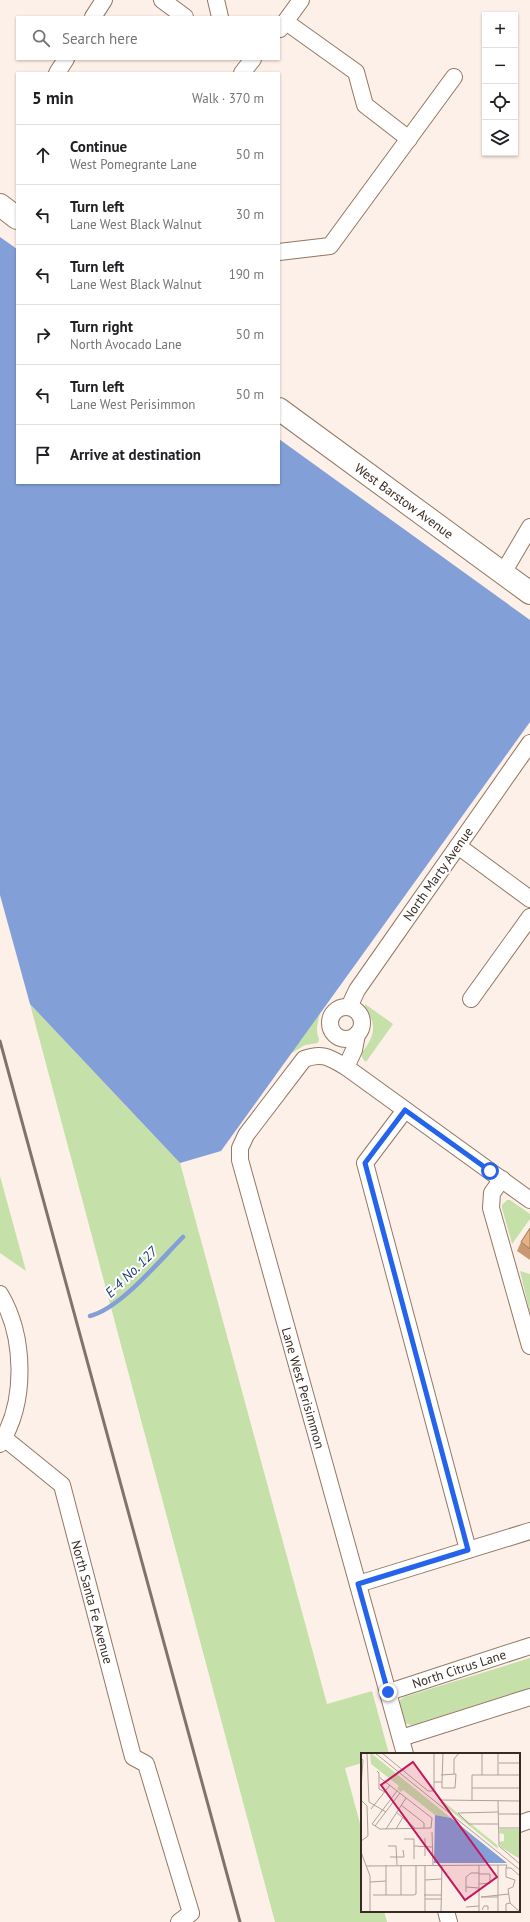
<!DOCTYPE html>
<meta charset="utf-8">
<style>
body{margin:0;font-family:"PT Sans",sans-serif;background:#f6f6f6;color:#202124}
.controls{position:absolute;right:12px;top:12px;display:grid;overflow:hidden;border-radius:0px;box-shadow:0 1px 3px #0004}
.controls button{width:36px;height:36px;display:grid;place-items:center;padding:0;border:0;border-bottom:1px solid #e0e0e0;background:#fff;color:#202124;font:20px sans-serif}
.stop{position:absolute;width:12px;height:12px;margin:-9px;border:3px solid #2563eb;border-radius:50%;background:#fff}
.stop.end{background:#2563eb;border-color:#fff;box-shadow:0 1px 4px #0008}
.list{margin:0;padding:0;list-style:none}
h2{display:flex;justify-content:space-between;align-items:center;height:52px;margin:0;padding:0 16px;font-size:17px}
h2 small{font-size:13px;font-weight:400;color:#757577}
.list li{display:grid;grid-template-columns:26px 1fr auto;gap:12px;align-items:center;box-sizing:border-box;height:60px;padding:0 16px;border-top:1px solid #e0e0e0}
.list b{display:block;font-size:15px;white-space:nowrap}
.list p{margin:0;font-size:13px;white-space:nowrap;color:#757577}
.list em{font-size:13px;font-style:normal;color:#757577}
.icon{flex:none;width:22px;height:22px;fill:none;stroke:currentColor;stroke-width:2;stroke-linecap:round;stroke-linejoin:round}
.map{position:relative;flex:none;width:530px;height:1922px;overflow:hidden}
.search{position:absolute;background:#fff;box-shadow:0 1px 3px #0004;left:16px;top:16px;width:264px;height:44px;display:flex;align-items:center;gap:10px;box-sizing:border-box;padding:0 14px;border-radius:0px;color:#757577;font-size:15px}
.panel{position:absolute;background:#fff;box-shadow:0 1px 3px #0004;left:16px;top:72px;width:264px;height:412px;border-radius:0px}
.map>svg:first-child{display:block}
.green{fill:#c5e0a8}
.water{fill:#839fd7}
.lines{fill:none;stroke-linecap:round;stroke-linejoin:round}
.stream{stroke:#839fd7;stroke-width:4.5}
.street-casing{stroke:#947763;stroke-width:18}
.secondary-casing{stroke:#947763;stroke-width:24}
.street{stroke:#fff;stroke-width:16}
.secondary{stroke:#fff;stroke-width:22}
.rail{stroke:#80736b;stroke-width:3}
.wall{fill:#c89872}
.building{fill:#e8b184;stroke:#a27c5c}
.route{stroke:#2563eb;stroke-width:5}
.labels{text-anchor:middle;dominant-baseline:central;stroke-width:4;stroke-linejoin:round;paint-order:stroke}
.street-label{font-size:13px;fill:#382b23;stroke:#fff}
.water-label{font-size:14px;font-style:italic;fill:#1e3b7d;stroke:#fff}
.inset-road{fill:none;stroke:#aea199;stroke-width:1}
.view{fill:#c2185b;fill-opacity:0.15;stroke:#c2185b;stroke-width:2}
.inset-edge{fill:none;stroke:#382b23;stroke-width:2}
</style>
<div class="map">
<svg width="530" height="1922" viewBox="0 0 530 1922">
<rect width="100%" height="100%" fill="#fdf0e8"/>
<g class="green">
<path d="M30 1004 180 1163 327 1704 372 1691 389 1754H362V1763L345 1768 362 1831V1911H384L387 1922H275Z"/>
<path d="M365 1004 393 1024 366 1062 363 1059 361 1054C373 1038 379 1026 365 1009Z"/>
<path d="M320 1013C318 1022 315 1030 319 1039L318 1043 305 1045 290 1054Z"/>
<path d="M0 1176 26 1271 0 1253Z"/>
<path d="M507 1200H510L530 1214V1219L512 1244 502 1208V1205Z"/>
<path d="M520 1271 530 1274V1313Z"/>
<path d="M530 1658V1688L412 1725 407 1724C402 1717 399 1708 400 1700L404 1697Z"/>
</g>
<path class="water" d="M0 237 17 249V483H279V439L530 620V722L221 1151 180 1163 30 1004 0 895Z"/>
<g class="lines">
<path class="stream" d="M90 1316C121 1308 160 1260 183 1237"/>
<g class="street-casing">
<g id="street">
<path d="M162 0 185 17"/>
<path d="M216 0 220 17"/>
<path d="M93 17 104 0"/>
<path d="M286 22 356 72 365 105 409 139"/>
<path d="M280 29 301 0"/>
<path d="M57 73 66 59"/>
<path d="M242 73 253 59"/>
<path d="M279 252 330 246 454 77"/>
<path d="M503 573 530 527"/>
<path d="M458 846 530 899"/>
<path d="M471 999 530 917"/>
<circle cx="346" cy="1023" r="16"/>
<path d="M349 1007 357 990 530 743"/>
<path d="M346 1067 354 1050 357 1034"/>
<path d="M405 1110 365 1163 468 1550"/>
<path d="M502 1179 492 1193 491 1208 530 1346"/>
<path d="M0 1294C25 1336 27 1402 0 1444"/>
<path d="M4 1438 62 1485 133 1757 146 1764 191 1913 179 1922"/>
<path d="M358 1584 530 1531"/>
<path d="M389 1692 530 1646"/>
<path d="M401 1738 530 1697"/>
<path d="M405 1754 240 1160V1148L246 1135 304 1059C323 1052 330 1058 346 1067L530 1200"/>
<path d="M519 1824 530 1820"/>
<path d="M446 1911 449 1922"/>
</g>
</g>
<g class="secondary-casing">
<g id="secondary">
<path d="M0 205 17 218"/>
<path d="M279 409 530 593"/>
</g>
</g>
<use href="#street" class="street"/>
<use href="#secondary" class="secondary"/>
<path class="rail" d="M0 1041 240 1922"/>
</g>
<path class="wall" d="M530 1228V1260L517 1251 521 1242Z"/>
<path class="building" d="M530 1228V1249L521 1242Z"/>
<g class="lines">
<path class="route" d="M388 1692 358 1584 468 1550 365 1163 405 1110 490 1171"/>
</g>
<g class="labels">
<g class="street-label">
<text transform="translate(404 501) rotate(36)">West Barstow Avenue</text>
<text transform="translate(438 874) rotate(-55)">North Marty Avenue</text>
<text transform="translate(303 1388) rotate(74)">Lane West Perisimmon</text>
<text transform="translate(92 1602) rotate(75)">North Santa Fe Avenue</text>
<text transform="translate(459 1669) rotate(-18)">North Citrus Lane</text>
</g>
<g class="water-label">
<text transform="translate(131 1272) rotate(-44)">E-4 No. 127</text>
</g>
</g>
<g transform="translate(361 1753)">
<rect width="159" height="159" fill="#fdf0e8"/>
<path d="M9 0H10L90 65 74 62 42 37 40 39 36 36 38 33 10 11ZM79 49H83L136 92 137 96ZM139 76H159V106L140 94 138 89 143 88V81L138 80Z" fill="#c5e0a8"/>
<path d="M74 62 90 65 146 110H73Z" fill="#839fd7"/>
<path class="inset-road" d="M6 0 8 49 25 59M14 0 159 117M21 0 67 38H73M73 0V38L79 47 159 48M0 5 2 7 0 35M138 10H159M16 18 18 20V36L24 39M93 21V6L98 0M80 22 95 21 94 35H81V29M121 22V0M137 22V0M18 24 71 65 70 75M73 29H81L82 0M111 35H159M36 38 11 71 19 76 70 75M111 48V22H159M137 48 138 93 159 111M40 52 63 70V75M10 56 29 32M35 59 54 75M97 60 108 71H137M97 60 137 59M137 61H159M14 73 39 40M137 75H159M25 76 45 45M35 76 42 64M71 79 72 112M64 85V103M43 86H53V106M0 88 7 83 6 53 1 48M27 93H35L36 112M53 93 71 94M0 99 9 123V159M29 104H43L42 97M25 112V142M40 112V142M64 112V159M5 113 146 112 145 115M159 123 150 115H145V124L154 127 152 134 147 136 149 150 159 159M64 127 80 126M9 129 25 128M118 131 129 130V121H118M105 134 118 135M105 139V124L110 120H118M12 142H53L55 141V112M63 142H81M120 144 148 141M120 144H137M64 146H81M105 154 118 153M121 157 123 153H127V157M80 159 81 112M118 159V112M137 159V112M145 159V151L149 150"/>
<path class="view" d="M52 9 136 124 104 147 20 32Z"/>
<rect width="159" height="159" class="inset-edge"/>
</g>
</svg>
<div class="controls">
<button>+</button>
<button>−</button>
<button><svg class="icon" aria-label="locate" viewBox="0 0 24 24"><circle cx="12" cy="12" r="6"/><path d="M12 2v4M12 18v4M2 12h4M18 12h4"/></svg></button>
<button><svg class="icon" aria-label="layers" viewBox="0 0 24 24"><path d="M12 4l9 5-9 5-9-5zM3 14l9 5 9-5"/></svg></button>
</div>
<div class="stop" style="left:490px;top:1171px"></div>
<div class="stop end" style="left:388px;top:1692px"></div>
<div class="search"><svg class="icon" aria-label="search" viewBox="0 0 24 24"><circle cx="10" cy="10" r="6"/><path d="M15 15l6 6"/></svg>Search here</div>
<section class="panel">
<h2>5 min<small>Walk · 370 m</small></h2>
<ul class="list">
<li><svg class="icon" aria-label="ahead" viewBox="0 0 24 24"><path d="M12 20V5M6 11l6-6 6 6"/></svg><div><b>Continue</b><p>West Pomegrante Lane</p></div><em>50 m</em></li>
<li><svg class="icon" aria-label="left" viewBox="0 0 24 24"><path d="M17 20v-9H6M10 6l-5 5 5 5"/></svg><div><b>Turn left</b><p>Lane West Black Walnut</p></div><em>30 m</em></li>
<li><svg class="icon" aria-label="left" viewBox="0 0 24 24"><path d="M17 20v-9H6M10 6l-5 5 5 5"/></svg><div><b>Turn left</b><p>Lane West Black Walnut</p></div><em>190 m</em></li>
<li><svg class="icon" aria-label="right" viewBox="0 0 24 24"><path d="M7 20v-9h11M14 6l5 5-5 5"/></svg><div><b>Turn right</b><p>North Avocado Lane</p></div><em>50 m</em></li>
<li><svg class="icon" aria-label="left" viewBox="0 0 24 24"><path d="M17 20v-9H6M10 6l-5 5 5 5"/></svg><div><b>Turn left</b><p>Lane West Perisimmon</p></div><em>50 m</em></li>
<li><svg class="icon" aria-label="arrive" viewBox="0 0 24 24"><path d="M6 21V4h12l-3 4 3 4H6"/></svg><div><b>Arrive at destination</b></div></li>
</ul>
</section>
</div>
